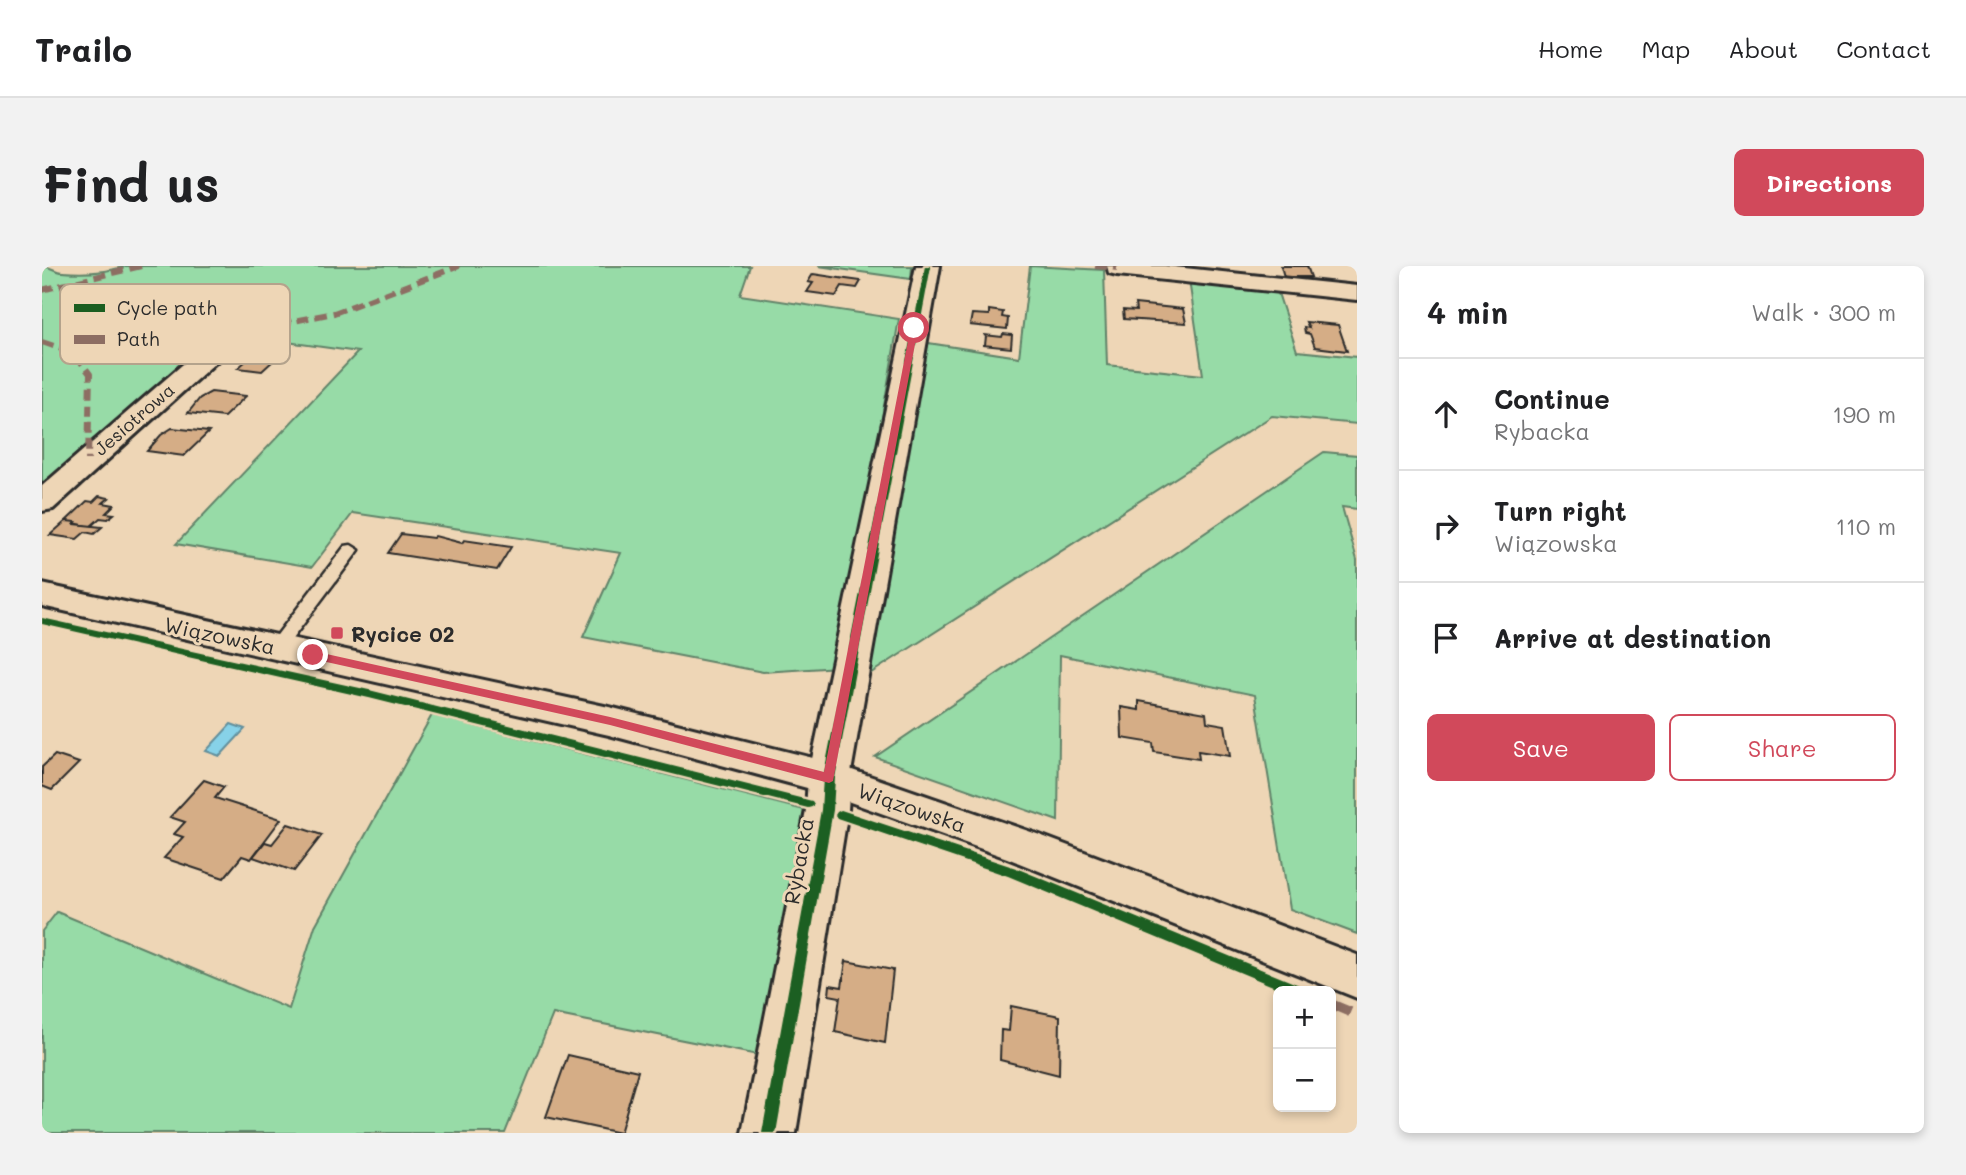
<!DOCTYPE html>
<meta charset="utf-8">
<style>
body{margin:0;font-family:Mali,sans-serif;background:#f2f2f2;color:#202124}
.controls{position:absolute;right:21px;bottom:21px;display:grid;overflow:hidden;border-radius:10px;box-shadow:0 4px 10px #0003}
.controls button{width:63px;height:63px;display:grid;place-items:center;padding:0;border:0;border-bottom:2px solid #e0e0e0;background:#fff;color:#202124;font:35px sans-serif}
.stop{position:absolute;width:21px;height:21px;margin:-16px;border:5px solid #d1495b;border-radius:50%;background:#fff}
.stop.end{background:#d1495b;border-color:#fff;box-shadow:0 2px 7px #0008}
.list{margin:0;padding:0;list-style:none}
h2{display:flex;justify-content:space-between;align-items:center;height:91px;margin:0;padding:0 28px;font-size:30px}
h2 small{font-size:23px;font-weight:400;color:#757577}
.list li{display:grid;grid-template-columns:46px 1fr auto;gap:21px;align-items:center;box-sizing:border-box;height:112px;padding:0 28px;border-top:2px solid #e0e0e0}
.list b{display:block;font-size:26px;white-space:nowrap}
.list p{margin:0;font-size:23px;white-space:nowrap;color:#757577}
.list em{font-size:23px;font-style:normal;color:#757577}
.actions{display:flex;gap:14px;padding:21px 28px}
.actions a{flex:1;padding:16px 0;border:2px solid #d1495b;border-radius:10px;text-align:center;font-size:24px;color:#d1495b}
.actions .main{background:#d1495b;color:#fff}
.icon{flex:none;width:38px;height:38px;fill:none;stroke:currentColor;stroke-width:2;stroke-linecap:round;stroke-linejoin:round}
.map{position:relative;flex:none;width:1315px;height:867px;overflow:hidden;border-radius:10px}
header{display:flex;align-items:center;gap:42px;box-sizing:border-box;height:98px;padding:0 35px;background:#fff;border-bottom:2px solid #e0e0e0}
header strong{font-size:33px}
nav{display:flex;gap:38px;margin-inline-start:auto;font-size:24px}
.intro{display:flex;align-items:center;justify-content:space-between;box-sizing:border-box;height:168px;padding:0 42px}
h1{margin:0;font-size:49px}
.button{padding:18px 32px;border-radius:10px;background:#d1495b;color:#fff;font-size:24px;font-weight:700}
main{display:flex;gap:42px;padding:0 42px}
aside{flex:1;background:#fff;border-radius:10px;box-shadow:0 4px 10px #0003}
.map>svg:first-child{display:block}
.green{fill:#97dba7;stroke:#618369;stroke-width:2}
.water{fill:#87d2e8;stroke:#628f9c;stroke-width:2}
.building{fill:#d5ad86;stroke:#2b2b2b;stroke-width:2}
.lines{fill:none;stroke-linecap:round;stroke-linejoin:round}
.lane-casing{stroke:#2b2b2b;stroke-width:5}
.street-casing{stroke:#2b2b2b;stroke-width:6}
.secondary-casing{stroke:#2b2b2b;stroke-width:6}
.lane{fill:#eed6b6;fill-rule:evenodd}
.street{fill:#eed6b6;fill-rule:evenodd}
.secondary{fill:#eed6b6;fill-rule:evenodd}
.quiet-far1{stroke:#8d6e63;stroke-width:6;stroke-dasharray:12 6;stroke-linecap:butt}
.quiet{stroke:#8d6e63;stroke-width:10;stroke-dasharray:21 10;stroke-linecap:butt}
.cycleway-casing{stroke:#eed6b6;stroke-width:5}
.cycleway{fill:#1b5e20;fill-rule:evenodd}
.route{fill:#d1495b}
.poi-dot{fill:#d1495b;stroke:#eed6b6;stroke-width:2.5}
.labels{text-anchor:middle;dominant-baseline:central;stroke-width:6;stroke-linejoin:round;paint-order:stroke}
.far-street-label{font-size:18px;fill:#2b2b2b;stroke:#eed6b6}
.poi-label{font-size:21px;font-weight:bold;fill:#2b2b2b;stroke:#eed6b6;text-anchor:start}
.street-label{font-size:21px;fill:#2b2b2b;stroke:#eed6b6}
.key{fill:#eed6b6;stroke:#b4a38c;stroke-width:2}
.key-label{font-size:19px;fill:#2b2b2b}
</style>
<header>
<strong>Trailo</strong>
<nav><a>Home</a><a>Map</a><a>About</a><a>Contact</a></nav>
</header>
<div class="intro"><h1>Find us</h1><a class="button">Directions</a></div>
<main>
<div class="map">
<svg width="1315" height="867" viewBox="0 0 1315 867">
<rect width="100%" height="100%" fill="#eed6b6"/>
<filter id="ink" filterUnits="userSpaceOnUse"><feTurbulence type="fractalNoise" baseFrequency=".0143" numOctaves="2"/><feDisplacementMap in="SourceGraphic" scale="14" xChannelSelector="R" yChannelSelector="G"/><feConvolveMatrix kernelMatrix="1 2 1 2 8 2 1 2 1" color-interpolation-filters="sRGB"/></filter>
<g filter="url(#ink)">
<g class="green">
<path d="M0 0C8 0 13 6 21 6 42 8 65 6 84 0H708L698 29 857 53 797 401 721 406 541 371 579 287 311 247 270 301 134 278 316 86 181 67 0 229Z"/>
<path d="M776 0H870L869 13Z"/>
<path d="M988 0 1062 4 1065 99 1161 109 1147 14 1235 24 1255 85 1315 91V158L1230 150 826 409 886 77 977 91Z"/>
<path d="M1282 186 1315 189V243L1300 241 1315 294V668L1248 643 1213 429 1018 389 1016 555 833 491Z"/>
<path d="M390 449 770 546 716 789 511 748 463 867H0V665L15 646 247 743 273 660Z"/>
</g>
<path class="water" d="M189 458 203 463 178 490 164 485Z"/>
<g class="building">
<path d="M1239 0H1265L1269 11H1242Z"/>
<path d="M771 8 804 13 819 15 815 22 800 20 794 30 765 26 771 17 766 16Z"/>
<path d="M1093 38 1141 43 1144 57 1082 53 1081 44 1094 45Z"/>
<path d="M947 44 961 46 960 51 966 52 965 63 928 59 930 48 947 49Z"/>
<path d="M1264 56 1296 59 1305 85 1273 81 1268 68 1263 67 1262 61 1267 62Z"/>
<path d="M961 68 970 69 969 82 941 79H943L944 70 942 69 960 71Z"/>
<path d="M203 78 243 84 220 105 196 102 205 94 188 91Z"/>
<path d="M169 126 204 130 182 151 146 147 158 132Z"/>
<path d="M130 162 167 166 142 190 105 185 119 169Z"/>
<path d="M57 230 67 232 61 237 72 239 64 247 72 248 66 253 58 252 48 261 24 255 45 235 51 236Z"/>
<path d="M24 255 34 256 32 258 60 261 52 268 43 266 35 273 8 269Z"/>
<path d="M359 268 391 272 393 270 420 277 422 274 469 281 455 304 346 287Z"/>
<path d="M1097 435 1164 447 1165 456 1183 459 1188 490 1156 485 1157 493 1112 486 1111 477 1080 472 1079 441 1097 444Z"/>
<path d="M13 489 37 497 10 524 0 520V501Z"/>
<path d="M162 514 182 521 173 532 239 553 209 593 200 590 182 612 122 592 141 571 132 568 143 556 128 551Z"/>
<path d="M246 558 280 569 252 605 211 591 223 576 230 578Z"/>
<path d="M804 695 851 704 843 777 793 766 798 731 787 729 788 719 800 721Z"/>
<path d="M969 740 1018 750 1017 809 958 794 959 764 967 765Z"/>
<path d="M526 789 596 805 578 867 504 851Z"/>
</g>
<g class="lines">
<g class="lane-casing">
<path id="lane" d="M309 279 317 284 241 385H229L226 381 229 377 303 280Z"/>
</g>
<g class="street-casing">
<g id="street">
<path d="M874 0H898L808 512 806 544 754 867H700L764 544 766 512Z"/>
<path d="M1065 0H1123L1315 20V34L1075 9 1067 7Z"/>
<path d="M186 64 195 67 199 72 195 77 11 243 0 245V220L177 67Z"/>
</g>
</g>
<g class="secondary-casing">
<path id="secondary" d="M0 318 567 441 787 496 995 568 1315 689V732L965 592 780 526 567 469 0 340Z"/>
</g>
<use href="#lane" class="lane"/>
<use href="#street" class="street"/>
<use href="#secondary" class="secondary"/>
<g class="quiet-far1">
<path d="M1053 0 1075 2"/>
<path d="M0 24 99 0"/>
<path d="M186 72 201 65 292 47 417 0"/>
<path d="M0 76 32 87 48 108 46 194"/>
</g>
<path class="quiet" d="M1289 738 1315 749"/>
<g class="cycleway-casing">
<g id="cycleway">
<path d="M883 0H889L793 512 791 544 734 867H720L779 544 781 512Z"/>
<path d="M0 352 327 424 766 534 770 535 772 538 770 541 766 542 327 432 0 358Z"/>
<path d="M799 544 974 602 1262 721 1264 725H1243L966 610 795 552 793 549 795 546Z"/>
</g>
</g>
<use href="#cycleway" class="cycleway"/>
</g>
</g>
<path class="route" d="M869 60 876 62 791 515 787 517 568 459 271 393 266 389 271 385 568 451 782 506Z"/>
<rect class="poi-dot" x="288" y="360" width="14" height="14" rx="3.5"/>
<g class="labels">
<g class="far-street-label">
<text transform="translate(92 153) rotate(-41)">Jesiotrowa</text>
</g>
<g class="poi-label">
<text x="309" y="367">Rycice 02</text>
</g>
<g class="street-label">
<text transform="translate(178 369) rotate(12)">Wiązowska</text>
<text transform="translate(870 541) rotate(19)">Wiązowska</text>
<text transform="translate(756 595) rotate(-80)">Rybacka</text>
</g>
</g>
<rect x="18" y="18" width="230" height="80" rx="10" class="key"/>
<rect x="32" y="38" width="31" height="8" fill="#1b5e20"/>
<rect x="32" y="69" width="31" height="9" fill="#8d6e63"/>
<g class="key-label">
<text x="75" y="49">Cycle path</text>
<text x="75" y="80">Path</text>
</g>
</svg>
<div class="controls">
<button>+</button>
<button>−</button>
</div>
<div class="stop" style="left:872px;top:62px"></div>
<div class="stop end" style="left:271px;top:389px"></div>
</div>
<aside>
<h2>4 min<small>Walk · 300 m</small></h2>
<ul class="list">
<li><svg class="icon" aria-label="ahead" viewBox="0 0 24 24"><path d="M12 20V5M6 11l6-6 6 6"/></svg><div><b>Continue</b><p>Rybacka</p></div><em>190 m</em></li>
<li><svg class="icon" aria-label="right" viewBox="0 0 24 24"><path d="M7 20v-9h11M14 6l5 5-5 5"/></svg><div><b>Turn right</b><p>Wiązowska</p></div><em>110 m</em></li>
<li><svg class="icon" aria-label="arrive" viewBox="0 0 24 24"><path d="M6 21V4h12l-3 4 3 4H6"/></svg><div><b>Arrive at destination</b></div></li>
</ul>
<div class="actions"><a class="main">Save</a><a>Share</a></div>
</aside>
</main>
